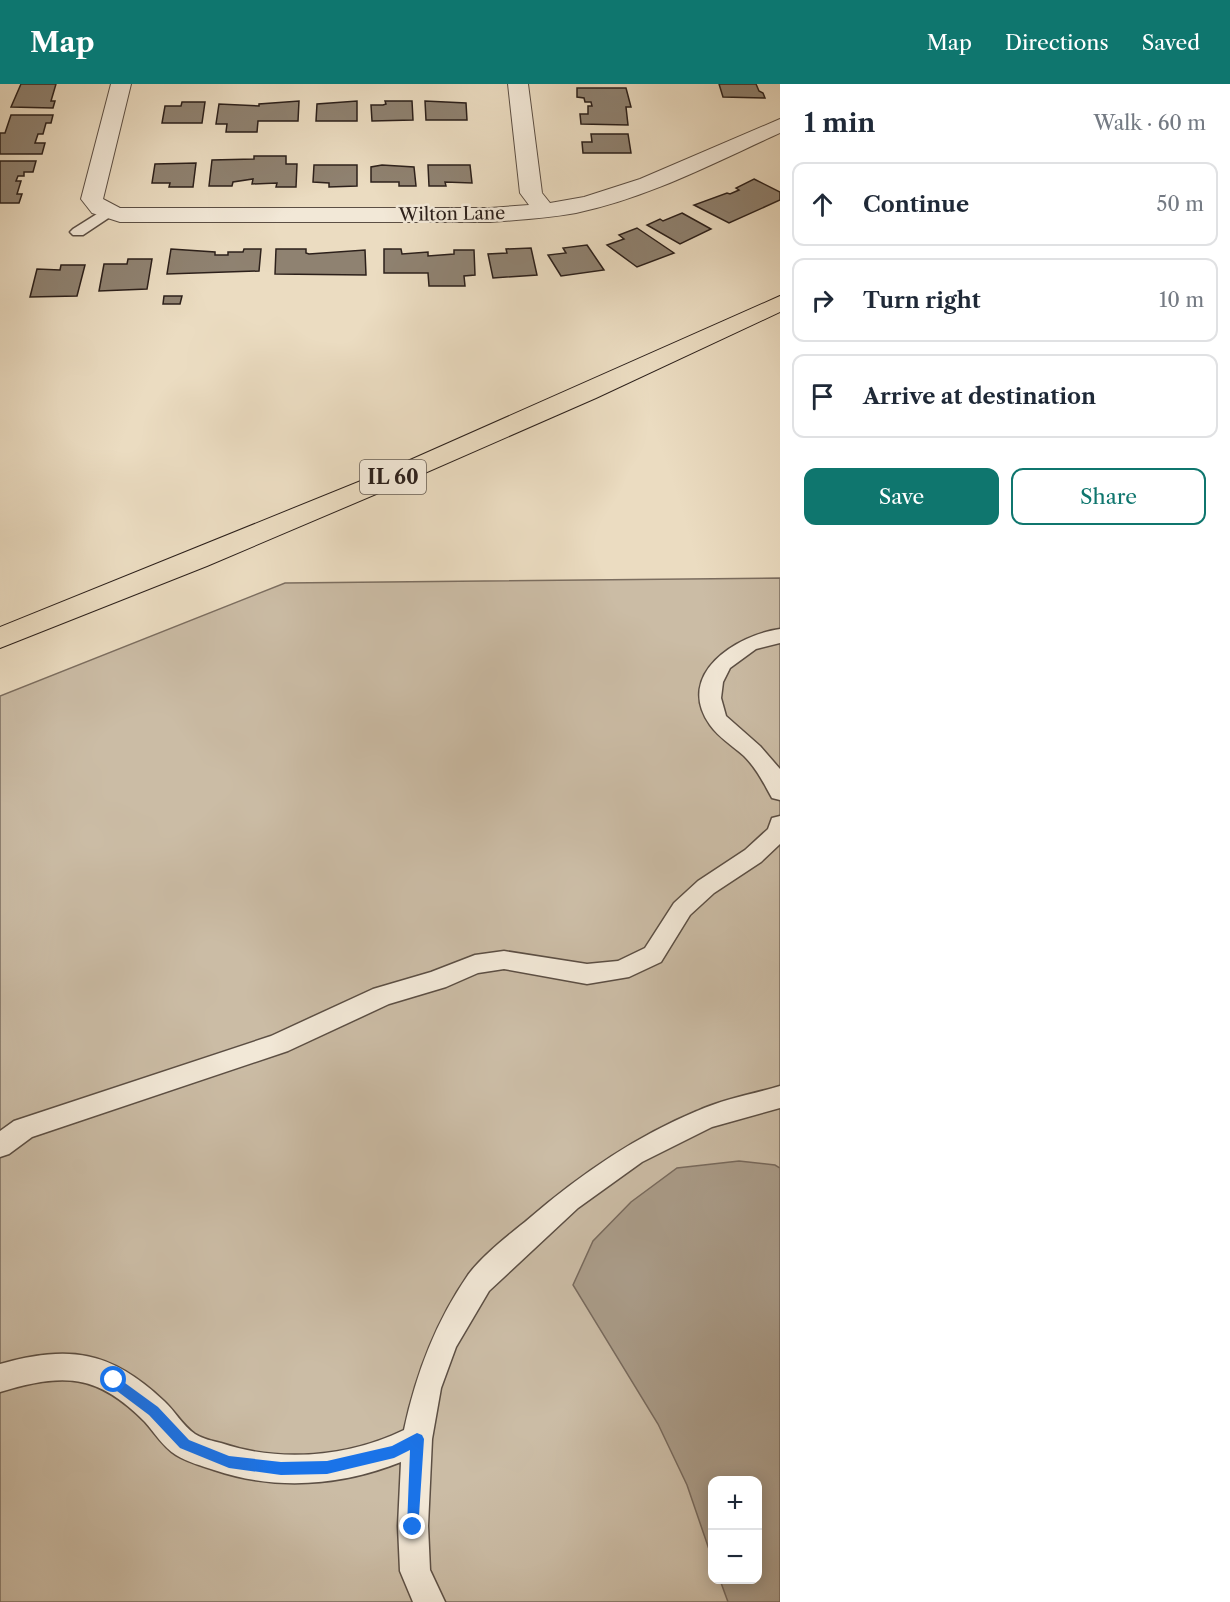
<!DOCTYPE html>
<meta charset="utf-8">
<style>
body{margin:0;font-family:"Libre Caslon Text",serif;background:#f6f6f7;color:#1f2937}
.controls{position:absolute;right:18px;bottom:18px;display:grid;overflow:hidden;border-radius:12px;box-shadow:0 3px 15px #0003}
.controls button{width:54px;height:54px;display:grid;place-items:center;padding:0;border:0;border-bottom:2px solid #e0e1e3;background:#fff;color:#1f2937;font:30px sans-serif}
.stop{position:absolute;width:18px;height:18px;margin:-14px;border:4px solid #1a73e8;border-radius:50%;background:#fff}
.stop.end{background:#1a73e8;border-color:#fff;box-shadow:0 2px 6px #0008}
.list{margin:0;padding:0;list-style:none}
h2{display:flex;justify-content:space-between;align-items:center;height:78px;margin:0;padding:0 24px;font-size:26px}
h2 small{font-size:20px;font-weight:400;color:#747a83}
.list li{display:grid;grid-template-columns:39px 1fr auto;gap:18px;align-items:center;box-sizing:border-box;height:84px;margin:0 12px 12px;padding:0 12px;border:2px solid #e0e1e3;border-radius:12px}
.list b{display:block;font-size:22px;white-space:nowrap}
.list em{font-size:20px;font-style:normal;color:#747a83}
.actions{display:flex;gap:12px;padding:18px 24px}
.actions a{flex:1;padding:14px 0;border:2px solid #0f766e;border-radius:12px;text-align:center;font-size:21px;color:#0f766e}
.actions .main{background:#0f766e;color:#fff}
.icon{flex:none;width:33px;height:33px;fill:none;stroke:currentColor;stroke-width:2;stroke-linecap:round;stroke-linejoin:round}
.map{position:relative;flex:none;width:780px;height:1518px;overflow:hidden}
header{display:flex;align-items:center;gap:36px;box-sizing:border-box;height:84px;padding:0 30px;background:#0f766e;color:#fff}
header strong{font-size:28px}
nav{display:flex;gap:33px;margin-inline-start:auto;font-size:21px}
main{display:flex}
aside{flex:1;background:#fff}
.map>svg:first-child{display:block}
.green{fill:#cbbca5;stroke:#7c6e60;stroke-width:1.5;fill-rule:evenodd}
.water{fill:#aa9c89;stroke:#786a5d;stroke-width:1.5}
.building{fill:#8f8271;stroke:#2c201b;stroke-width:1.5}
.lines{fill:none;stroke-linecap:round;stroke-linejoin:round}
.service-casing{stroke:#5c4f44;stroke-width:3}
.minor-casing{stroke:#5c4f44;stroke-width:2}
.primary-casing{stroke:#2c201b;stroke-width:2}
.service{fill:#f2e8d7;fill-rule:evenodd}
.minor{fill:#f2e8d7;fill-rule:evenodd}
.primary{fill:#ebdcc1;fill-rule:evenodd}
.route{fill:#1a73e8}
.labels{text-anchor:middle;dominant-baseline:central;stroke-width:5;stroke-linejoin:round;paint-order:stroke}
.far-street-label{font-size:18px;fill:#2c201b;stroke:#f2e8d7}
.shield{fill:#f2e8d7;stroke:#675c53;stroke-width:1.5}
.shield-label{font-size:20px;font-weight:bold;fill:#2c201b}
</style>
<header>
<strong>Map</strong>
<nav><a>Map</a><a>Directions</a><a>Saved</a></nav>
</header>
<main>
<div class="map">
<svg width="780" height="1518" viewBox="0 0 780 1518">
<rect width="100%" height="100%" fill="#ebdcc1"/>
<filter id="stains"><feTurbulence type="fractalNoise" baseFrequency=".00333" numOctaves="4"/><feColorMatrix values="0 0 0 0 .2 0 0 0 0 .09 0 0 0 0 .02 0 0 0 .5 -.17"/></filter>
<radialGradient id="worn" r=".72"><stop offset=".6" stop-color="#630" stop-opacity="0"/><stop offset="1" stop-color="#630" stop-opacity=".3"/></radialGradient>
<path class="green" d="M780 494V1518H0V612L285 499ZM712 1396H758V1496H712Z"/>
<path class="water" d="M739 1077 775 1081 780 1084V1518H728L720 1496H758V1396H712V1474L687 1401 658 1340 573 1201 593 1157 631 1118 677 1084Z"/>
<g class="building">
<path d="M21 0H56L51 17H55L53 24 11 23Z"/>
<path d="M719 0H756L759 7 763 9 765 14 723 13Z"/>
<path d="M577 4H626L631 23H626L628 41 581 40 580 30H588V22H592L591 18H585L584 14 577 13Z"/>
<path d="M299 17 298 37H258L257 48H226L227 40H216L219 20 259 22V20Z"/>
<path d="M357 17V37H316L317 20Z"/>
<path d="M385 17H412L413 36 372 37 371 21H383L386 20Z"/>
<path d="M425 17 466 19 467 36H426Z"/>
<path d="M182 18H205L202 39H162L165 22H181Z"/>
<path d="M11 31H53L51 39H46L43 50H38L35 59H45L42 70H0V49H5Z"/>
<path d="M591 50H628L631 69H583L582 58H592Z"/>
<path d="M254 72H286V80H297L296 103H276L277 99 252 100 253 95 233 98 232 102H209L212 76 254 75Z"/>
<path d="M0 77H36L33 88H24V92H18L16 97H21L17 110H22L19 119H0Z"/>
<path d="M196 79 193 103H169L170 99H152L155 80Z"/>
<path d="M314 81H357V102L329 103V99L313 98Z"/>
<path d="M382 81 414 83 416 102H399V98H371V83Z"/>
<path d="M428 81H470L472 99 445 98 446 102H429Z"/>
<path d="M754 95 780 108V116L729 139 694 121 727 109 730 110 739 106 736 104Z"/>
<path d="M682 129 711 145 680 160 647 141 660 135 663 137Z"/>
<path d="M637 144 674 169 637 183 607 161 624 155 619 151Z"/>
<path d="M587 161 604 186 561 192 548 171 566 169 563 164Z"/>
<path d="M531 164 537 191 493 194 488 170 507 169 506 165Z"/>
<path d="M171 165 215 168V171H228V168H243L244 165H261L259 187 167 190Z"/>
<path d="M276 165H306V169L309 170 365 166 366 191 275 190Z"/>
<path d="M384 165H401L402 170 428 168V172L454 170V166H474L475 191 464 192 465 202H429L428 189H384Z"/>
<path d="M128 175H152L147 205 99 207 104 180H127Z"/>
<path d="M61 181H85L77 212 30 213 37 185 60 186Z"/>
<path d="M164 212H182L180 220H163Z"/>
</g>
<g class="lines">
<g class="service-casing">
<g id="service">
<path d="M108 123 116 128 113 131 83 151H73L70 148 73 145Z"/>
<path d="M780 545V559L756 565 730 584 723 598 721 614 726 632 760 662 780 685V716L772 714C763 698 757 685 744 672 733 662 718 653 710 641 674 590 737 551 780 545Z"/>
<path d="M780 732V760L761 778 714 809 690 831 661 878 629 893 587 900 504 885 478 889 446 903 389 920 288 967 32 1053 9 1070 0 1073V1047L14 1037 271 952 373 905 431 888 475 871 504 867 587 880 618 877 645 864 674 819 698 797 745 766 768 745 772 734Z"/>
<path d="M780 1002V1024L712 1043 642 1078 578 1124 489 1207 456 1263 441 1304 432 1355 428 1442 430 1486 445 1518H413L400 1487 398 1442 401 1378C341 1402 276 1407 214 1386 202 1382 187 1378 176 1371 163 1363 155 1349 145 1338 97 1289 63 1289 0 1308V1280C69 1261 110 1266 164 1317 175 1327 182 1341 195 1350 203 1355 213 1357 221 1359 280 1379 348 1373 404 1346 416 1290 435 1239 468 1191 481 1173 507 1152 525 1138 577 1093 632 1054 697 1027 723 1015 753 1010 780 1002Z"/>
</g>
</g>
<g class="minor-casing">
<path id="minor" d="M111 0H131L103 115 120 124H490L529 121 520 109 508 0H528L542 109 550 119 584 113 640 95 780 35V49C714 79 648 114 576 129 548 134 519 136 490 138H120L92 129 81 115Z"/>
</g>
<g class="primary-casing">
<path id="primary" d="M780 212V228L596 314 402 399 207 482 0 564V543L383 388Z"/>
</g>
<use href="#service" class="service"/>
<use href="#minor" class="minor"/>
<use href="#primary" class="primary"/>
</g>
<path class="route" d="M114 1291 158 1323 189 1356 229 1372 281 1378 327 1377 392 1362 417 1349 422 1351 424 1355 418 1447 413 1449 409 1447 407 1443 410 1366 394 1374 327 1390 281 1391 229 1384 180 1364 149 1331 109 1301 107 1296Z"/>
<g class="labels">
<g class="far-street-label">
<text transform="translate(452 130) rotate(-1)">Wilton Lane</text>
</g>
<rect class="shield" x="360" y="376" width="66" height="34" rx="4.5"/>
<g class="shield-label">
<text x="393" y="393">IL 60</text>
</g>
</g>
<rect width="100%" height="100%" filter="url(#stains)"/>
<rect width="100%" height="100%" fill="url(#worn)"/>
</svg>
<div class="controls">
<button>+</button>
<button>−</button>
</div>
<div class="stop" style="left:114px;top:1296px"></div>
<div class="stop end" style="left:413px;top:1443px"></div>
</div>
<aside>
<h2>1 min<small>Walk · 60 m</small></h2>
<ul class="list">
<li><svg class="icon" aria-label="ahead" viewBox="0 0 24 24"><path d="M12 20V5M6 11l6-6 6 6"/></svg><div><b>Continue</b></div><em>50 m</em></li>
<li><svg class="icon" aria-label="right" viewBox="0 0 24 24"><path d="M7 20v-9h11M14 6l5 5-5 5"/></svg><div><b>Turn right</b></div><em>10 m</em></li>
<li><svg class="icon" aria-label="arrive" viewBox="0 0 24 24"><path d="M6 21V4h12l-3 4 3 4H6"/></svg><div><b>Arrive at destination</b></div></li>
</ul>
<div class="actions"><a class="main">Save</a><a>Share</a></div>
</aside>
</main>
